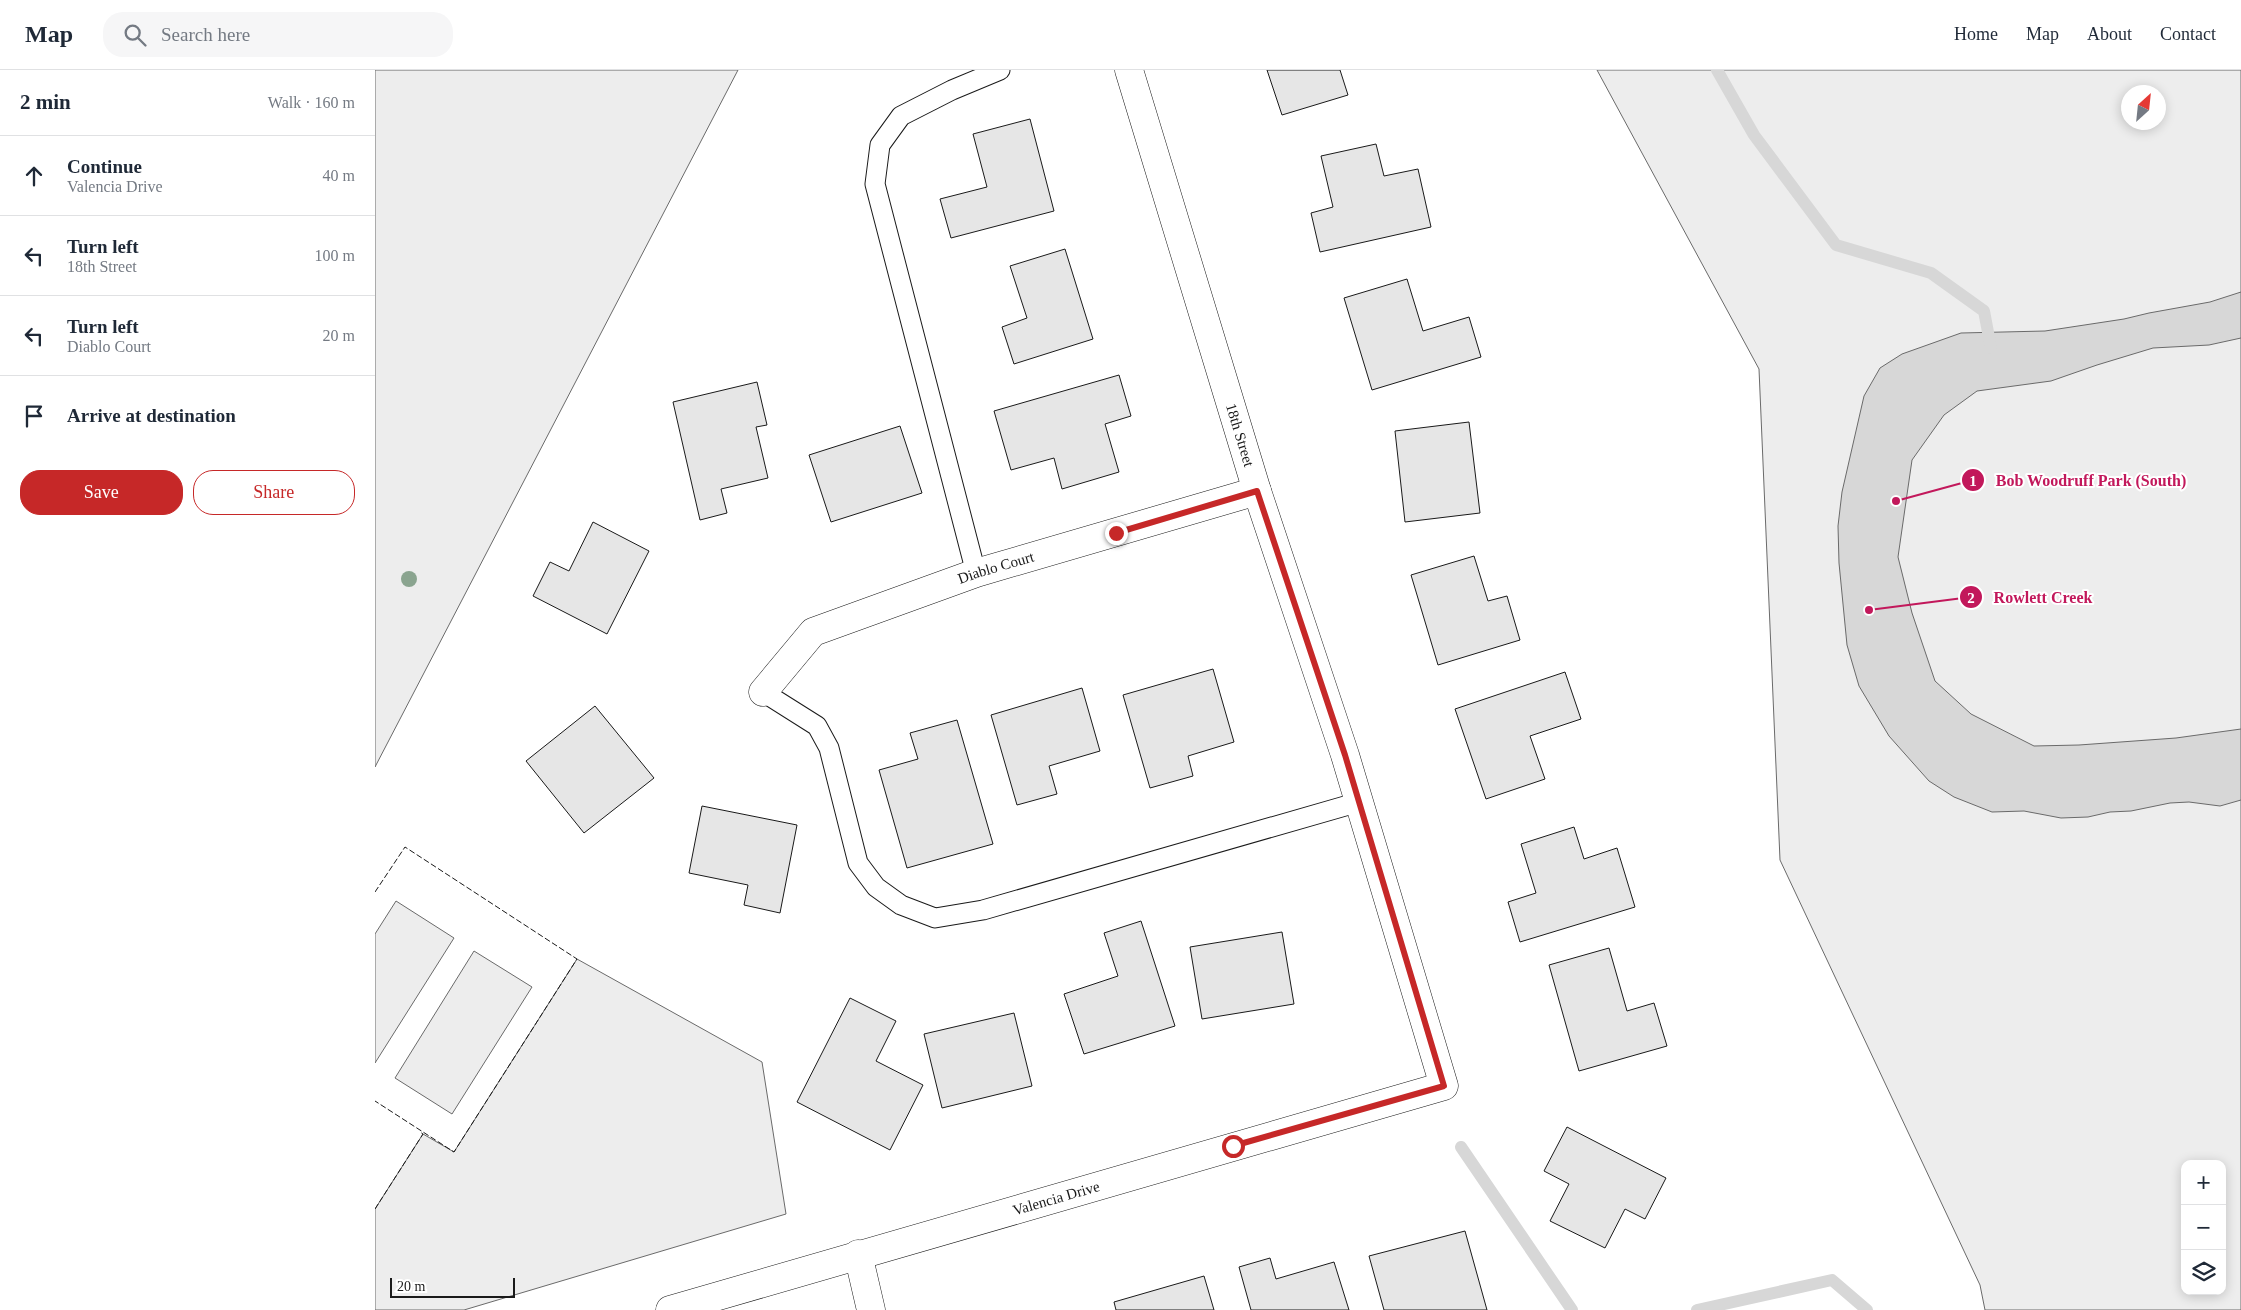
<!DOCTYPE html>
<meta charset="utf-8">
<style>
body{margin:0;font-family:Georgia,serif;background:#f6f6f7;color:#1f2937}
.controls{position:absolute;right:15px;bottom:15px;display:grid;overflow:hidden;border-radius:10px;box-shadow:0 2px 12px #0003}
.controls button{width:45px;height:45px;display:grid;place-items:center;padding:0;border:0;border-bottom:1px solid #e0e1e3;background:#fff;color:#1f2937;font:25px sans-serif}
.compass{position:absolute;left:1746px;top:15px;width:45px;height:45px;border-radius:50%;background:#fff;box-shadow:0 2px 12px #0003;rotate:27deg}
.scale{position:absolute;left:15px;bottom:12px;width:125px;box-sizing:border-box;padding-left:5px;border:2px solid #1a1a1a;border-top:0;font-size:14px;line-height:18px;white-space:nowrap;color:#1a1a1a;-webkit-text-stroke:4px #fff;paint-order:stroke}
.stop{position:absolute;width:15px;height:15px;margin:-11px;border:4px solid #c62828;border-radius:50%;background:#fff}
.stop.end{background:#c62828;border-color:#fff;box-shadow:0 1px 5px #0008}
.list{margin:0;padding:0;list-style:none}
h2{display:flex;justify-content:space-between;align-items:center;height:65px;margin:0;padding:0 20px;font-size:21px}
h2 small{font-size:16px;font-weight:400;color:#747a83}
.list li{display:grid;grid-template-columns:32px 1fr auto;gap:15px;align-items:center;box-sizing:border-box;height:80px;padding:0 20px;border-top:1px solid #e0e1e3}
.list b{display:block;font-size:19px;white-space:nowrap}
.list p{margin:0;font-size:16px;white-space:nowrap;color:#747a83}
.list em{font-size:16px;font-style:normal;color:#747a83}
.actions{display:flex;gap:10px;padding:15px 20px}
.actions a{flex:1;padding:11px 0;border:1px solid #c62828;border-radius:20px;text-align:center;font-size:18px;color:#c62828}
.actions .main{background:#c62828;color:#fff}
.icon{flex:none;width:28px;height:28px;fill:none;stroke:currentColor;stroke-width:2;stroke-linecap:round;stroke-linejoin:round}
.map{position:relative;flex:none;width:1866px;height:1240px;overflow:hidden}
header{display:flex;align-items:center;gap:30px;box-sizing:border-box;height:70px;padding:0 25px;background:#fff;border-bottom:1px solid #e0e1e3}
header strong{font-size:24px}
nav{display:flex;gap:28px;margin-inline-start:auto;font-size:18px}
.search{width:350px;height:45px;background:#f6f6f7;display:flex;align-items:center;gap:12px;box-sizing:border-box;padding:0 18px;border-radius:20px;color:#747a83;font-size:19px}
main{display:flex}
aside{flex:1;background:#fff}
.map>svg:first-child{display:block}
.built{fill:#ededed;stroke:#6a6a6a;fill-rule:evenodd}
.water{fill:#d7d7d7;stroke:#6a6a6a}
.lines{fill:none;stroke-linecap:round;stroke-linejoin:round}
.stream{stroke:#d7d7d7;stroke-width:12}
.building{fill:#e6e6e6;stroke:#1a1a1a}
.lane-casing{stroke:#1a1a1a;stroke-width:21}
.street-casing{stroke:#1a1a1a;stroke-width:29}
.secondary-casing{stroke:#1a1a1a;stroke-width:29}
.lane{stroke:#fff;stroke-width:19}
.street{stroke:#fff;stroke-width:28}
.secondary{stroke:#fff;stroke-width:28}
.fence{stroke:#1a1a1a;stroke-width:1;stroke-dasharray:6 2.5;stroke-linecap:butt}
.tree{fill:#8aa48f}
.route{stroke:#c62828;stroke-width:6}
.labels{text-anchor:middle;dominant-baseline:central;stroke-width:4;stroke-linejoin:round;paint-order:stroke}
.street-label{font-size:15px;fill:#1a1a1a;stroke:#fff}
.leader{fill:none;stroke:#c2185b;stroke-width:2}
.callout-dot{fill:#c2185b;stroke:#fff;stroke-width:2}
.mark-label{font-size:15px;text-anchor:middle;font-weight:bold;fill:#fff}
.callout-label{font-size:16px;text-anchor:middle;font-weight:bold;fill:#c2185b;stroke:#fff;stroke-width:4;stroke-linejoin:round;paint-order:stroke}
</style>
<header>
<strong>Map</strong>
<div class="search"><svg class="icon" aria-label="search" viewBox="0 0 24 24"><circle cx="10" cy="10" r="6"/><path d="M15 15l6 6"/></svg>Search here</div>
<nav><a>Home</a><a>Map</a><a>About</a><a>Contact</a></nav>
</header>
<main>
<aside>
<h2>2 min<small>Walk · 160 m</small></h2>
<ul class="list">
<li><svg class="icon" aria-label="ahead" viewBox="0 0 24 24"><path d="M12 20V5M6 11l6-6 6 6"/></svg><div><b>Continue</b><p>Valencia Drive</p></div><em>40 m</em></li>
<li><svg class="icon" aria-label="left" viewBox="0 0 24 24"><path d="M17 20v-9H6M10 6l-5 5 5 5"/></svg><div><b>Turn left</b><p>18th Street</p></div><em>100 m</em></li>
<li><svg class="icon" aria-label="left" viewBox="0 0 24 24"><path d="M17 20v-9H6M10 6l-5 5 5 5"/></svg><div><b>Turn left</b><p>Diablo Court</p></div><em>20 m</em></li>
<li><svg class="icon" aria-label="arrive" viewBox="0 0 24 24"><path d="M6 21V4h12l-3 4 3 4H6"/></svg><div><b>Arrive at destination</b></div></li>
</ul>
<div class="actions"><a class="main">Save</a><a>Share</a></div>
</aside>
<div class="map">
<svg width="1866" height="1240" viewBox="0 0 1866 1240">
<rect width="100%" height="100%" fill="#fff"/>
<g class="built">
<path d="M0 0H363L0 697Z"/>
<path d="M1222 0H1866V1240H1610L1605 1215 1405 790 1384 299ZM1754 22H1784V52H1754ZM1810 1094H1847V1221H1810Z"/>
<path d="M21 831 79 868 0 993V864Z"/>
<path d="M99 881 157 917 77 1044 20 1008Z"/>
<path d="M202 889 387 992 411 1144 89 1240H0V1139L48 1064 79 1082Z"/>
</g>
<path class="water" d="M1866 222V268L1834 275 1778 278 1722 295 1676 311 1602 321 1569 345 1537 390 1523 487 1537 543 1560 611 1596 644 1659 676 1704 675 1801 668 1866 659V730L1845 736 1814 732 1795 733 1756 741 1735 742 1713 747 1686 748 1649 741 1617 742 1579 727 1554 711 1514 666 1484 616 1472 575 1464 493 1463 456 1467 422 1489 326 1505 298 1527 284 1586 263 1670 261 1749 249 1774 243 1835 232Z"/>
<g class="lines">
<g class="stream">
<path d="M1342 0 1379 65 1461 175 1556 203 1609 241 1616 278"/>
<path d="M1086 1077 1197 1240"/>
<path d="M1322 1240 1457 1210 1492 1240"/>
</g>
</g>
<g class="building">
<path d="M892 0H965L973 25 907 45Z"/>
<path d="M655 49 679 141 576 168 565 129 612 117 598 64Z"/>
<path d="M1001 74 1009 106 1043 99 1056 157 945 182 936 143 958 137 946 86Z"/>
<path d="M690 179 718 269 639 294 627 257 652 248 635 196Z"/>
<path d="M1032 209 1048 261 1094 247 1106 287 997 320 969 228Z"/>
<path d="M744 305 756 346 730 354 744 402 687 419 679 388 636 400 619 341Z"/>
<path d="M382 312 392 355 381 357 393 408 346 419 352 443 325 450 298 332Z"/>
<path d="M1094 352 1105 443 1030 452 1020 361Z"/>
<path d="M525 356 547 423 456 452 434 385Z"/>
<path d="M218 452 274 481 232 564 158 526 175 492 194 501Z"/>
<path d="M1099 486 1113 531 1132 526 1145 570 1063 595 1036 505Z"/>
<path d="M838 599 859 672 813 686 818 706 775 718 748 625Z"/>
<path d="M1190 602 1206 649 1155 666 1170 709 1111 729 1080 639Z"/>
<path d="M707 618 725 681 674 696 682 724 642 735 616 645Z"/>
<path d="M220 636 279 708 209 763 151 691Z"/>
<path d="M582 650 618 774 532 798 504 700 543 689 535 663Z"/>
<path d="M327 736 422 755 405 843 369 835 373 815 314 803Z"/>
<path d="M1199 757 1209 789 1242 778 1260 837 1145 872 1133 832 1161 823 1146 774Z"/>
<path d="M766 851 800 956 709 984 689 924 743 906 729 863Z"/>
<path d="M907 862 919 934 827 949 815 877Z"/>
<path d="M1234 878 1252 941 1279 933 1292 976 1204 1001 1174 895Z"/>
<path d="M475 928 521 951 501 991 548 1015 515 1080 422 1032Z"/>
<path d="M639 943 657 1016 567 1038 549 964Z"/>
<path d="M1192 1057 1291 1108 1270 1149 1250 1139 1230 1178 1175 1151 1194 1114 1169 1101Z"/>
<path d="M1090 1161 1112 1240H1009L994 1186Z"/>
<path d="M895 1188 901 1209 959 1192 974 1240H876L864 1197Z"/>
<path d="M829 1206 839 1240H741L739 1232Z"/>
</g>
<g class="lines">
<g class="lane-casing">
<g id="lane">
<path d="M601 503 500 114 505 75 526 46 577 20 625 0"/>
<path d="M388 622 442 656 454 678 483 793 501 817 526 835 560 848 608 840 984 732"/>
</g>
</g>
<g class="street-casing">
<g id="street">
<path id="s1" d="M388 622 438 562 601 503 882 421"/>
<path d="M483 1184 496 1240"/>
</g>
</g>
<g class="secondary-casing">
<g id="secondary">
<path id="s2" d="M295 1240 1069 1016 970 685 882 421 754 0"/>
</g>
</g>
<use href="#lane" class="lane"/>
<use href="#street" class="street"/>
<use href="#secondary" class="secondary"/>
<g class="fence">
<path d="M0 822 30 777 202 889 79 1082 0 1031"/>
<path d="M0 1139 48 1064 45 1062"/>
</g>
</g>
<circle class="tree" cx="34" cy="509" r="8"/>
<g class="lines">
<path class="route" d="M741 463 882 421 970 685 1069 1016 858 1076"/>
</g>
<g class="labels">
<g class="street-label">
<text transform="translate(865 365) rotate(73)">18th Street</text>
<text stroke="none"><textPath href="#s1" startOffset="272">Diablo Court</textPath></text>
<text stroke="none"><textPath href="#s2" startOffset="402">Valencia Drive</textPath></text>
</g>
</g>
<path class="leader" d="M1521 431L1598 410M1494 540L1596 527"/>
<g class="callout-dot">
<circle cx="1521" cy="431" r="5"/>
<circle cx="1494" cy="540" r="5"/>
<circle cx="1598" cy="410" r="12"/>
<circle cx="1596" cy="527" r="12"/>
</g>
<g class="mark-label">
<text x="1598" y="416">1</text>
<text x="1596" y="533">2</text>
</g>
<g class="callout-label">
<text x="1716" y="416">Bob Woodruff Park (South)</text>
<text x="1668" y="533">Rowlett Creek</text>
</g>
</svg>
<div class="controls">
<button>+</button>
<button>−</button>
<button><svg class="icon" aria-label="layers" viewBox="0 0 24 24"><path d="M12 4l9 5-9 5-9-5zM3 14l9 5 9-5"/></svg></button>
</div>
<svg class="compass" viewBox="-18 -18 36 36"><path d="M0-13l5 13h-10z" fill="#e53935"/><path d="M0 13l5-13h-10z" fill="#747a83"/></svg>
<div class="scale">20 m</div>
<div class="stop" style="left:858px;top:1076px"></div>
<div class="stop end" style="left:741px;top:463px"></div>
</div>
</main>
